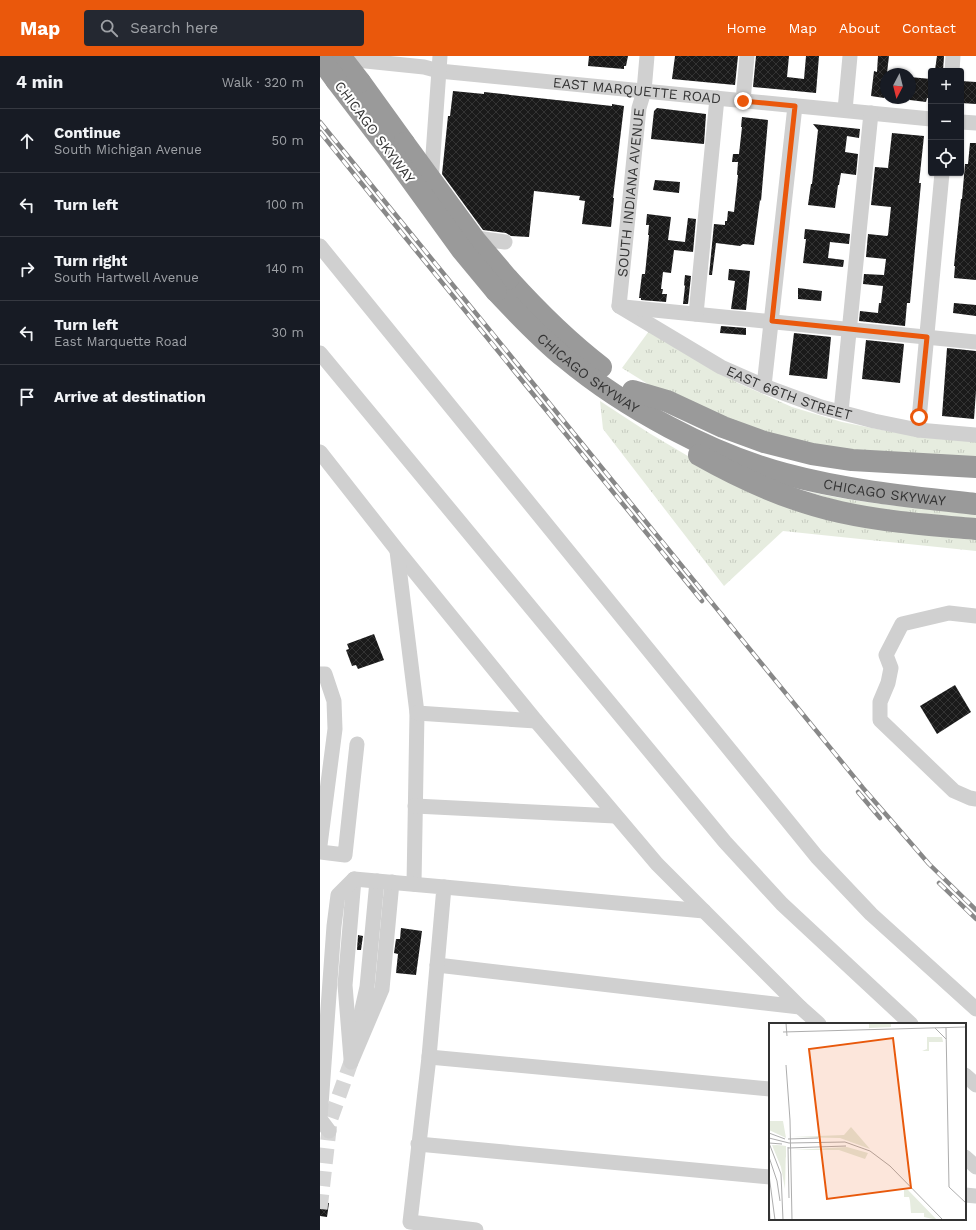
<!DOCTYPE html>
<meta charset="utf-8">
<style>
body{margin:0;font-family:"Work Sans",sans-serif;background:#242831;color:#f1f3f6}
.controls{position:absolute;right:12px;top:12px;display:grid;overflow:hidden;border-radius:4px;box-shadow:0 1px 3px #0004}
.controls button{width:36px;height:36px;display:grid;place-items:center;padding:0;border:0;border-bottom:1px solid #363941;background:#171b24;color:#f1f3f6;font:20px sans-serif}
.compass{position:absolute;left:560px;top:12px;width:36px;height:36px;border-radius:50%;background:#171b24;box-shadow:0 1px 3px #0004;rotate:187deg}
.stop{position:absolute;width:12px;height:12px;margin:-9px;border:3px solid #ea580c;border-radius:50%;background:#fff}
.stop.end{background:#ea580c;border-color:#fff;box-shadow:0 1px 4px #0008}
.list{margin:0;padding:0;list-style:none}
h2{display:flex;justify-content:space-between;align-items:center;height:52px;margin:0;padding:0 16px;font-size:17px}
h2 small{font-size:13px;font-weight:400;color:#9ea1a6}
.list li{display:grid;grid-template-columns:26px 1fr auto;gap:12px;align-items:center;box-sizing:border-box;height:64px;padding:0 16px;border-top:1px solid #363941}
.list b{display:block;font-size:15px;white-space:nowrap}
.list p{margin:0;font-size:13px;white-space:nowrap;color:#9ea1a6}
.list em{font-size:13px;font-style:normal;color:#9ea1a6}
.icon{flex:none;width:22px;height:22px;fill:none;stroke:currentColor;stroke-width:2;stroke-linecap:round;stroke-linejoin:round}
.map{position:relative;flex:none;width:656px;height:1174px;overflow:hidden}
header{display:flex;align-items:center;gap:24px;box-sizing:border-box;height:56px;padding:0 20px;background:#ea580c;color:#fff}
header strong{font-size:19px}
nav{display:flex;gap:22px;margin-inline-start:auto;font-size:14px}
.search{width:280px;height:36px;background:#242831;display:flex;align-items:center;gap:10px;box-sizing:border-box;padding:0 14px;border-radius:4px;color:#9ea1a6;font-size:15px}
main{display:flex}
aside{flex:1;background:#171b24}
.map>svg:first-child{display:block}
.grass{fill:url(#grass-tufts)}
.building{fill:url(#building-cross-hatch)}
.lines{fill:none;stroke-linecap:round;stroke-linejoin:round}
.minor-tunnel{stroke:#d6d6d6;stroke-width:15;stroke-dasharray:15 8;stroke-linecap:butt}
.minor{stroke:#d0d0d0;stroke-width:15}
.highway{stroke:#9a9a9a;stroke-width:22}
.rail-casing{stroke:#888;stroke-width:4.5}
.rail{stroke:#fff;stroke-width:3;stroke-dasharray:9;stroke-linecap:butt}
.highway-bridge{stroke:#9a9a9a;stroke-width:22}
.route{stroke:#ea580c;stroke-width:5}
.labels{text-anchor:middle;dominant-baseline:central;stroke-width:4;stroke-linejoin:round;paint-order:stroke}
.street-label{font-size:14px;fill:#333;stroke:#fff}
.inset-road{fill:none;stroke:#adadad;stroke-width:1}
.view{fill:#e8590c;fill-opacity:0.15;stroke:#e8590c;stroke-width:2}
.inset-edge{fill:none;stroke:#333;stroke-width:2}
</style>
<header>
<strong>Map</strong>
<div class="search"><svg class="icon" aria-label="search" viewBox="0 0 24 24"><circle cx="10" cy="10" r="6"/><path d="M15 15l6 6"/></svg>Search here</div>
<nav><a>Home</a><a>Map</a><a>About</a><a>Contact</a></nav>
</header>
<main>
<aside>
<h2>4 min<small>Walk · 320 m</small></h2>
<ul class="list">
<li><svg class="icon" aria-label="ahead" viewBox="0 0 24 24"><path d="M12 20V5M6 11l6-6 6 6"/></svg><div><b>Continue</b><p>South Michigan Avenue</p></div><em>50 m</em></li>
<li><svg class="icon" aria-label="left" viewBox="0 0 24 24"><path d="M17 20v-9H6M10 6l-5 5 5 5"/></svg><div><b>Turn left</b></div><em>100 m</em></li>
<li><svg class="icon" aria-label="right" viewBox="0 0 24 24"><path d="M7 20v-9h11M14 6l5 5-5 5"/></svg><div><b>Turn right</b><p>South Hartwell Avenue</p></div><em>140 m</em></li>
<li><svg class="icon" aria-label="left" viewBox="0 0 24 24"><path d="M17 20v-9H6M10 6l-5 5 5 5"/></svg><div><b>Turn left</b><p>East Marquette Road</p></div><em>30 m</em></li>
<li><svg class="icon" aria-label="arrive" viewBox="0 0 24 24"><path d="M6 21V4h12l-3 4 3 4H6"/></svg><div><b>Arrive at destination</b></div></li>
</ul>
</aside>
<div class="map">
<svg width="656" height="1174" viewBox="0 0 656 1174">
<defs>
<pattern id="grass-tufts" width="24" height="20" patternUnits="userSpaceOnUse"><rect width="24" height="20" fill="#e6ecdf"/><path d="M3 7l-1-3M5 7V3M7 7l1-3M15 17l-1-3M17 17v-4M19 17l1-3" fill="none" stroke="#c6cbc0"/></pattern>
<pattern id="building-cross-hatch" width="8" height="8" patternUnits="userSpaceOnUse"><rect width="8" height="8" fill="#1a1a1a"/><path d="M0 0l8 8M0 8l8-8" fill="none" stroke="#333"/></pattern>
</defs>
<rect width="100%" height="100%" fill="#fff"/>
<g class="grass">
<path d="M329 275 418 327 472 351 522 366 567 375 605 381 656 386V404L531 397 452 381 331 330 302 312Z"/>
<path d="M280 345 329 377 383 409 439 437 656 480V495L463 475 404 530 283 373Z"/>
<path d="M486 435C542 448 599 452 656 458V466L547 454Z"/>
</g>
<g class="building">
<path d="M269 0H308L306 10H304V13L268 10Z"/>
<path d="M355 0H418L415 29 352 23Z"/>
<path d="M436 0H469L467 21 484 23 486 0H499L496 37 433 31Z"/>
<path d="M558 0H569L564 42 551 40 554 15 557 16Z"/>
<path d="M617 0H624L623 15 615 14Z"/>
<path d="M590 21 611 23 609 42H607L606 46 590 44Z"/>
<path d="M641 25 656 26V48L641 47Z"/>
<path d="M133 35 164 38V36L292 50V48L304 50 293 142H294L291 171 262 168 265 145 259 144 260 140 214 135 209 181 191 180 186 177 163 174 122 118 128 60H130Z"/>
<path d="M337 52 386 58 384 88 331 83 334 55Z"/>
<path d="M422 61 448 64 441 145 440 144 434 189 423 188 420 190 396 187 392 219H389L394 168 405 169V165H407L408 155 414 156 418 119H417L418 106H412L413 98H419L422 71H421Z"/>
<path d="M493 68 540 73 539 82 527 80 525 96 538 98 536 119 521 117 519 129H518L515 152 488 149 491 128H492L498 74Z"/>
<path d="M572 77 604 80 599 127H601L590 247H587L585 270 539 265 540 255 558 257 559 247H561L563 230 543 228 544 218 564 219 566 203 546 201 548 178 567 180 568 179 571 151 551 149 555 111 568 112Z"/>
<path d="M650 87H656V224L634 222 635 210H634L641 143H642L645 108H648Z"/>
<path d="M335 124 360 126 359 137 333 134Z"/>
<path d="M327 158 351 161 348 184 365 186 368 162 376 163 373 196 354 194 351 217 343 216 341 233H343L342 238H347L346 246 321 244V242H319L322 218H325L329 179H328L329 169H326Z"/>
<path d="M485 173 530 178 529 188 510 186 508 202 524 204 523 211 483 207 486 183H484Z"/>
<path d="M409 213 430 215 426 254 411 253 415 225 408 224Z"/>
<path d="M365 219 371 220 368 248H363L365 230 364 229Z"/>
<path d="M478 232 502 235 501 245 478 243Z"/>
<path d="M634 247 656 249V260L633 257Z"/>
<path d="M401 270 426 272V279L400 277Z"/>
<path d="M474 277 511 281 507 323 469 319Z"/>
<path d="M546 284 584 288 580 327 542 323Z"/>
<path d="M627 292 656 295V335L654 363 622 360Z"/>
<path d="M54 578 64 604 38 613 36 609 32 610 26 594 29 593 27 588Z"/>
<path d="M635 629 651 656 617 678 600 650Z"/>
<path d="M81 872 102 875 96 919 76 917 78 898 74 897 76 883H80Z"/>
<path d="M38 879 43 880 41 894H37Z"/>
<path d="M0 1146 9 1147 7 1161 0 1160Z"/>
</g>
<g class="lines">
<path class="minor-tunnel" d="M0 1153 10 1065 31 1006"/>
<g class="minor">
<path id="s1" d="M17 2 104 11 119 15 611 63"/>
<path d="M632 15 633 0"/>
<path d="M423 45 427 0"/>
<path d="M525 54 530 0"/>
<path d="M641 66 656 67"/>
<path d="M111 127 120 0"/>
<path d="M149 181 185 186"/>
<path d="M0 190 497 801 551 858 656 953"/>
<path id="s2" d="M299 250 401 311 444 330 501 351 554 365 598 374 656 379"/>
<path id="s3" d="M299 250 319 52 324 35 327 0"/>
<path d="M304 251 656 286"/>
<path d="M376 258 397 42"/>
<path d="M0 297 405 786 462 848 591 968"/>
<path d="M444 330 475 50"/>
<path d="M521 356 551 57"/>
<path d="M598 374 622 117"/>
<path d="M0 396 77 494 216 665 337 808 480 951 499 968"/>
<path d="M77 495 97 657 94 828"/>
<path d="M656 560 629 557 582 568 566 599 571 612 568 627 560 646V664L634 735 650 742 656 743"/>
<path d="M0 618H5L14 645 15 673 0 789"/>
<path d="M97 657 216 665"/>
<path d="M95 750 295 760"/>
<path d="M0 796 25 799 37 688"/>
<path d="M124 831 384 855"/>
<path d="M117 909 480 951"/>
<path d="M38 971 47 931 57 825"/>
<path d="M109 1001 346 1023 450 1033"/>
<path d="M31 1003 25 929 34 823"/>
<path d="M31 1006 62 933 72 826"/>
<path d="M645 1019 656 1029"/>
<path d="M9 1075 0 1063 14 870 18 839 34 823 124 831 109 1001 90 1166 156 1174"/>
<path d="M98 1088 450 1121"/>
<path d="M645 1101 656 1111"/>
<path d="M645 1139 656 1140"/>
</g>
<g class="highway">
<path d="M16 24 71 96"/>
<path d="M40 26 84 87"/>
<path d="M188 223C217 255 247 285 281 311"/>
<path id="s4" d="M176 235C198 258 220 282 245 302 305 352 390 398 465 418 528 435 592 441 656 448"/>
<path d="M313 335 347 345 403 371 444 386 492 398 532 404 656 411"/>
<path d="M379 399C423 424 470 445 520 456 565 466 610 469 656 473"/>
</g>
<g class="rail-casing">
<g id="rail">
<path d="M0 66 543 732 609 808 656 854"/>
<path d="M0 76 80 175 382 545"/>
<path d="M538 736 560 762"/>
<path d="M619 827 656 863"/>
</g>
</g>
<use href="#rail" class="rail"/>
<g class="highway-bridge">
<path d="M20 0 40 26"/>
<path d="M0 2 16 24"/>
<path d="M84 87 155 184 188 223"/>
<path d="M71 96 142 194 176 235"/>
</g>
</g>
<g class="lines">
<path class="route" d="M423 45 475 50 452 265 607 281 599 361"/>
</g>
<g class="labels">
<g class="street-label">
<text stroke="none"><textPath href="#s1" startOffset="302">EAST MARQUETTE ROAD</textPath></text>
<text transform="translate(55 76) rotate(53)">CHICAGO SKYWAY</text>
<text stroke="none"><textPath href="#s3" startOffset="114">SOUTH INDIANA AVENUE</textPath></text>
<text stroke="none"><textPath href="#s4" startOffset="124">CHICAGO SKYWAY</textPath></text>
<text stroke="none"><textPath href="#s2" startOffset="192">EAST 66TH STREET</textPath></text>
<text stroke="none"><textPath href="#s4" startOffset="448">CHICAGO SKYWAY</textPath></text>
</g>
</g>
<g transform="translate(449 967)">
<rect width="197" height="197" fill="#fff"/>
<path d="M100 0H122V4L100 5ZM82 104 101 126 71 115 23 114 75 112ZM3 122 17 123 16 166 12 144ZM78 124 99 130 96 136 70 127H24ZM135 167H139L168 197 155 194V190H142L141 178 140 174H135Z" fill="#e6ecdf"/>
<path d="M0 98H14L17 115 0 107ZM6 122 17 123V134L14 136Z" fill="#e6ecdf"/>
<path d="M158 14H173L174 19H160V28H153L158 26Z" fill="#e6ecdf"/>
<path class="inset-road" d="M17 0 18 13M166 5 177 16M177 5 180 164 197 180M14 9 197 4M17 42 21 97 23 197M0 110 16 116M0 115 20 120 76 119 101 128 121 143 174 197M19 116 49 115M0 120 13 121M0 120 12 151 14 197M19 124 20 175M19 125 77 123M0 134 8 158 11 178M0 152 6 197M0 177 1 197"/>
<path class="view" d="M124 15 142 165 58 176 40 26Z"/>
<rect width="197" height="197" class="inset-edge"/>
</g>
</svg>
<div class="controls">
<button>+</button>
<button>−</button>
<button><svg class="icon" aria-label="locate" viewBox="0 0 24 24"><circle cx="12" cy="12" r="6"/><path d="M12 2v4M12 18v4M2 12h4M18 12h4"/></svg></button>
</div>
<svg class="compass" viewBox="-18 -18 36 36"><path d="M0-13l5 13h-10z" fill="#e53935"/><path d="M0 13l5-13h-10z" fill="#9ea1a6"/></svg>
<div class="stop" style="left:599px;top:361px"></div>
<div class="stop end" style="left:423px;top:45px"></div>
</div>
</main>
